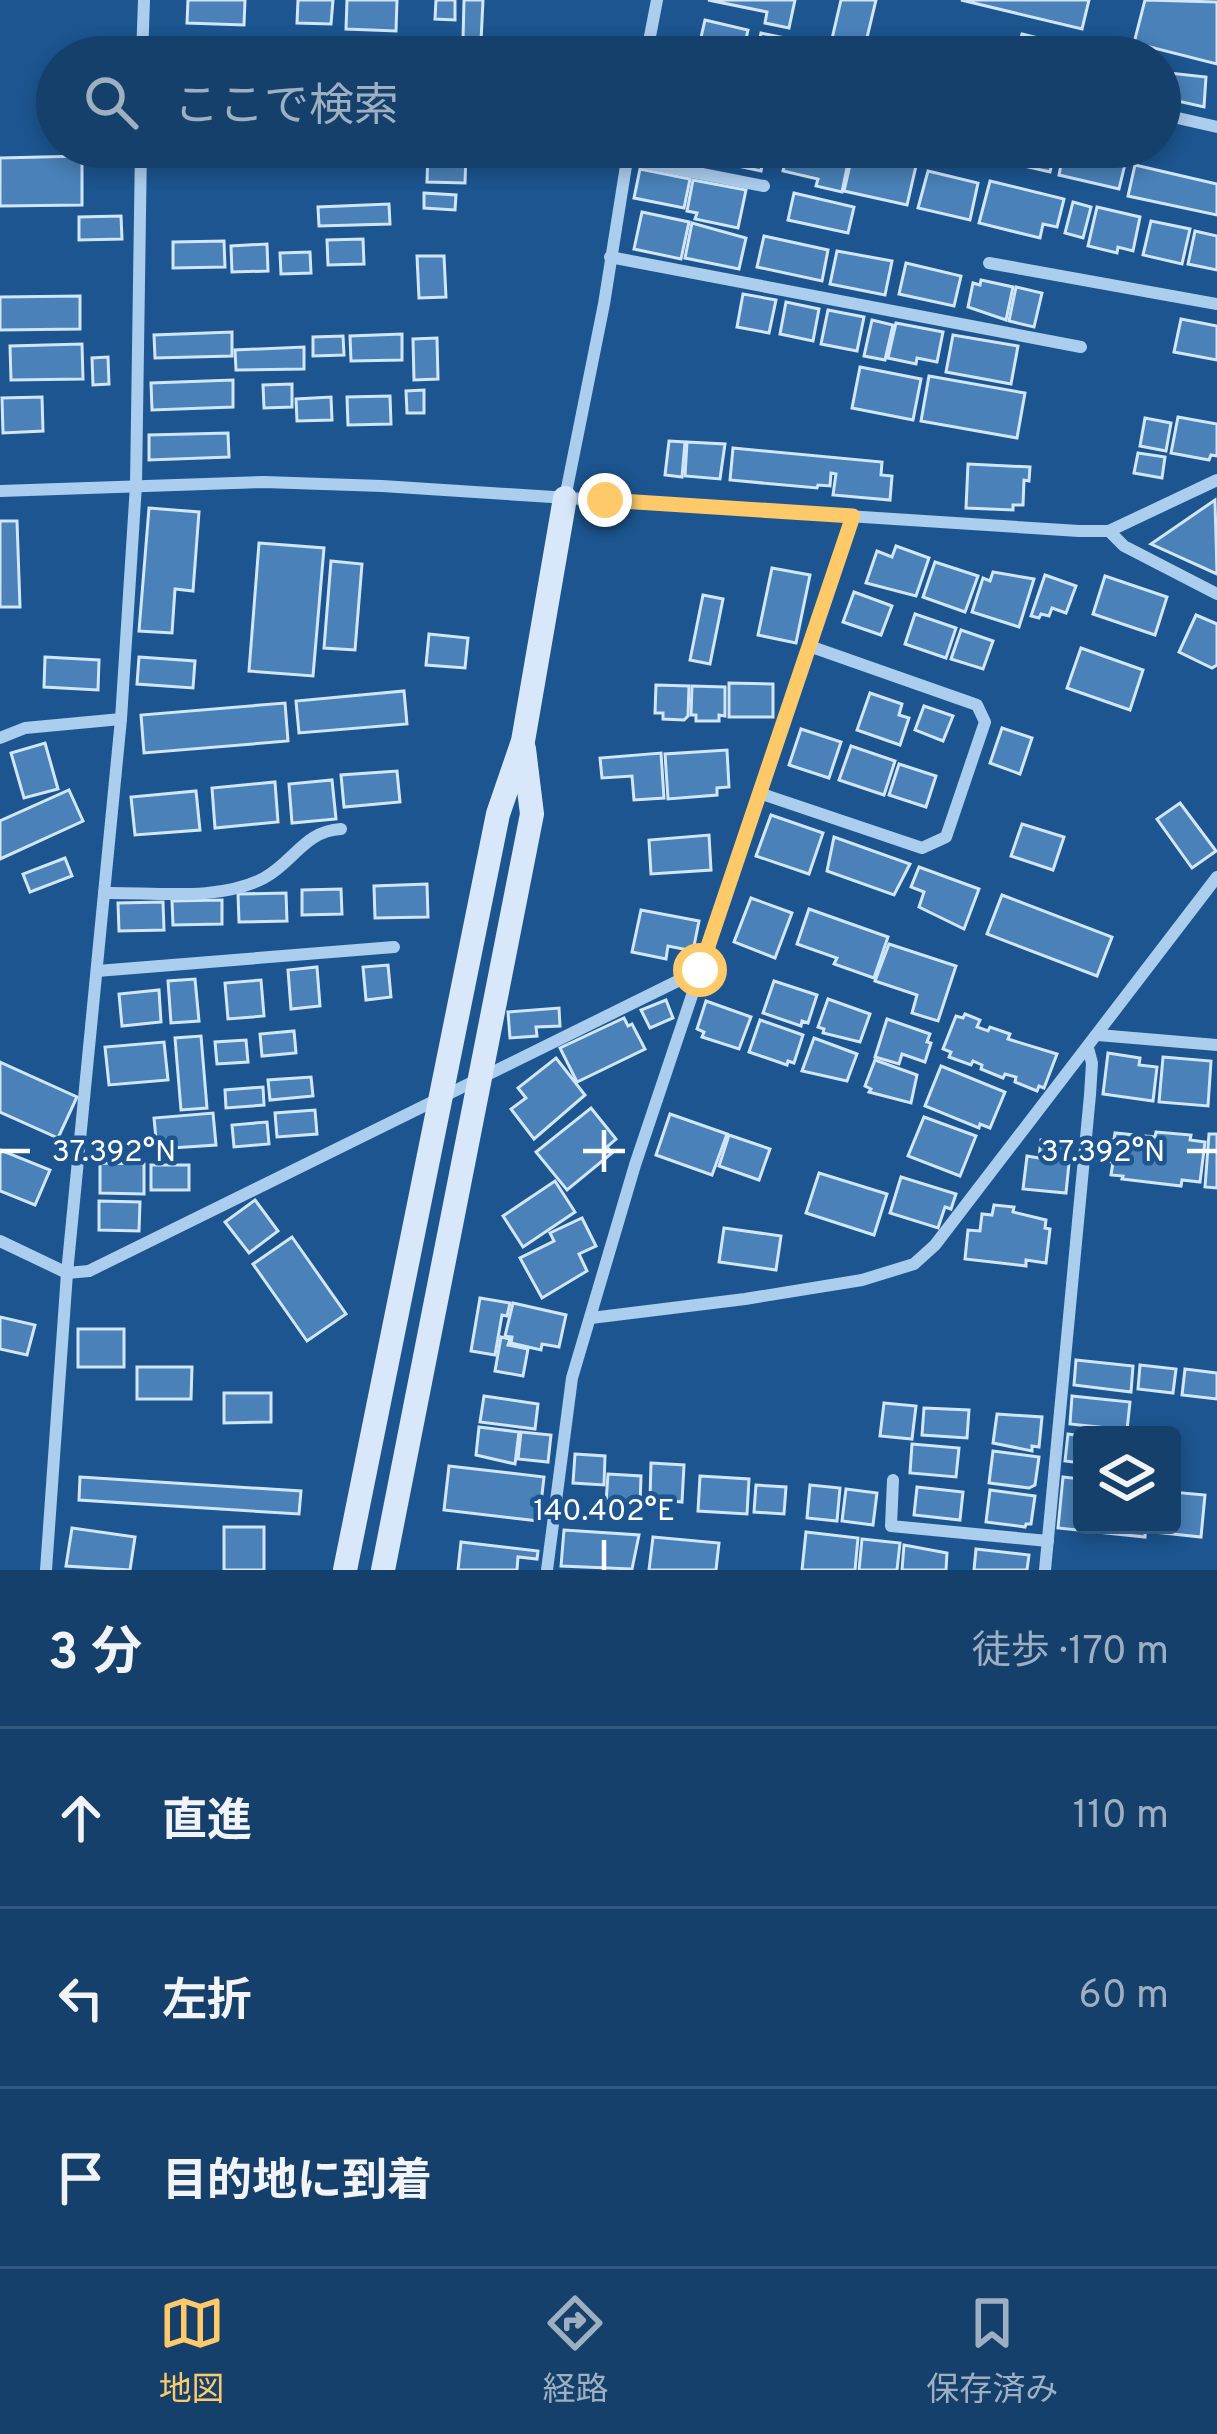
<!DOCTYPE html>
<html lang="ja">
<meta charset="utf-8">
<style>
body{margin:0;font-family:Overpass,"Noto Sans JP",sans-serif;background:#224b73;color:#f1f3f6}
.controls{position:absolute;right:36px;bottom:36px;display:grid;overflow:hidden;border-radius:12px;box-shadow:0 6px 18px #0003}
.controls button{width:108px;height:108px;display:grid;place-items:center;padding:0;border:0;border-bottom:3px solid #34597e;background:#15406b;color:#f1f3f6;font:60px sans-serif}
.stop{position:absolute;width:36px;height:36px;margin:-27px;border:9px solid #feca69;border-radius:50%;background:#fff}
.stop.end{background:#feca69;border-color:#fff;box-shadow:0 3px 12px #0008}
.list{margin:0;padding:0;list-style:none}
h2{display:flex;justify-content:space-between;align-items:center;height:156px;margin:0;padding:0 48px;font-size:51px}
h2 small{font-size:39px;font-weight:400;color:#9dafc1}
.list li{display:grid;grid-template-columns:78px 1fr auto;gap:36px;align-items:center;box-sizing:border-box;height:180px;padding:0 48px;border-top:3px solid #34597e}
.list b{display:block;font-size:45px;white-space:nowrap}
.list em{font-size:39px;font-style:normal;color:#9dafc1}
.icon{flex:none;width:66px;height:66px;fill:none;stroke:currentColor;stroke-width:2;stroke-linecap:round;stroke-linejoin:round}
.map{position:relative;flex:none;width:1217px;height:1570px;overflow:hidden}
.search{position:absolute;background:#15406b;box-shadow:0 6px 18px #0003;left:36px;right:36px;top:36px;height:132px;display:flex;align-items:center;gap:30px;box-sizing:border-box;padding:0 42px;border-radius:66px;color:#9dafc1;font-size:45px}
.sheet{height:696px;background:#15406b}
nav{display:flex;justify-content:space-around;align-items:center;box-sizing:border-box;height:168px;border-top:3px solid #34597e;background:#15406b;font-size:33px;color:#9dafc1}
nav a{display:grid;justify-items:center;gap:6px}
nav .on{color:#feca69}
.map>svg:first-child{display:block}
.building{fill:#4981b8;stroke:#d1e6fa;stroke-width:3}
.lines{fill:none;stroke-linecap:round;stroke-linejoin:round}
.street{stroke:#abcdee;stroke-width:12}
.secondary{stroke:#d8e8fa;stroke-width:24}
.route{stroke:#feca69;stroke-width:15}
.ticks{fill:none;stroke:#fff;stroke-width:4.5}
.ticks-label{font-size:30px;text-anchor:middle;fill:#fff;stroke:#1c558f;stroke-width:9;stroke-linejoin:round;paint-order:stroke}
</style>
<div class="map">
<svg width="1217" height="1570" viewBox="0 0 1217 1570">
<rect width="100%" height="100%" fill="#1c558f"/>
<g class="building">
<path d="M188 0H245L244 25 187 23Z"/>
<path d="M298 0H333L331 24 297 23Z"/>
<path d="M347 0H397L396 31 346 29Z"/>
<path d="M436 0H455V20L435 19Z"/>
<path d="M464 0H483L481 41 463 40Z"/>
<path d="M708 0H795L789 28 765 23 767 12Z"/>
<path d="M841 0H876L864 50 831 43Z"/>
<path d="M961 0H1089L1082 29Z"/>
<path d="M1145 0 1217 2V64L1134 43Z"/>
<path d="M705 20 748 30 742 56 702 53 704 47 699 46Z"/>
<path d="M761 33 804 42 801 57H755Z"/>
<path d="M1022 34 1083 49 1081 57H1016Z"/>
<path d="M162 41 235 44V57H161Z"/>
<path d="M257 49 309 51 308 57H257Z"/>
<path d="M1160 72 1206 77 1204 107 1160 97Z"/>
<path d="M645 147H708L705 159Z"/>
<path d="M713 147H785L781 164 763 160 761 171 710 160Z"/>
<path d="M789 147H824L850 153 842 192 816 186 818 179 783 171Z"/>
<path d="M980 147 978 157 971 155 970 164 936 155 937 150 928 148Z"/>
<path d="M990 147H1048L1055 149 1050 172 988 158Z"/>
<path d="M1064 150 1125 164 1119 189 1059 175Z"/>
<path d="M428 151 466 153 465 183 427 182Z"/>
<path d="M853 152 916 166 907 205 844 191Z"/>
<path d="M82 156V205L0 206V158Z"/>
<path d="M1135 165 1217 184V215L1128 196Z"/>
<path d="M640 169 690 179 684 208 634 198Z"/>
<path d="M928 171 978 183 970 220 918 208Z"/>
<path d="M693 180 746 190 738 228 695 219 697 213 687 211Z"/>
<path d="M990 181 1064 199 1057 227 1043 224 1040 238 979 223Z"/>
<path d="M424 193 456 195 455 210 424 208Z"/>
<path d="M794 193 854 207 848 233 788 220Z"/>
<path d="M1073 202 1091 207 1083 238 1065 233Z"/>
<path d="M389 204 390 224 319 226 318 207Z"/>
<path d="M1097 207 1140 217 1133 251 1118 247 1117 253 1088 246Z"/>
<path d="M642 212 689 222 681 259 634 249Z"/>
<path d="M121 216 122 239 79 240V217Z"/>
<path d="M1151 221 1190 229 1182 264 1143 255Z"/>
<path d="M692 223 746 238 739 269 685 258Z"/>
<path d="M1195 231 1217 236V270L1188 264Z"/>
<path d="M764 236 828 250 822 281 757 267Z"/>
<path d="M363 239 364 264 328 265 327 240Z"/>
<path d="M224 241 225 267 173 268V242Z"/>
<path d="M267 244 268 271 232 272 231 246Z"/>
<path d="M837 251 892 261 885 295 830 284Z"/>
<path d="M310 252 311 273 281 274 280 253Z"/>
<path d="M417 256H444L446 297 419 298Z"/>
<path d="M906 263 961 276 954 306 899 294Z"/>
<path d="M981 280 1013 287 1006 320 968 307 973 283 980 285Z"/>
<path d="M1016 287 1042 293 1034 327 1009 321Z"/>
<path d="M743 294 776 300 769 333 737 327Z"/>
<path d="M80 296V329L0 330V297Z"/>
<path d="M786 302 819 309 813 341 780 334Z"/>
<path d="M828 310 864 317 857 351 821 344Z"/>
<path d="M1181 319 1217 326V360L1174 352Z"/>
<path d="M872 320 893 325 885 360 864 356Z"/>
<path d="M896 323 943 332 937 362 917 358 916 364 888 358Z"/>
<path d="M232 332V356L155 358 154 335Z"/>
<path d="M402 334V360L351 361 350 336Z"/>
<path d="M953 335 1018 346 1011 384 946 372Z"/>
<path d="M343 336 344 355 313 356V337Z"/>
<path d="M437 338 438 379 414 380 413 339Z"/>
<path d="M82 344 83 379 11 380 10 346Z"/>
<path d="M304 347V369L236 370 235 350Z"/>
<path d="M108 357 109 384 93 385 92 358Z"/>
<path d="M860 367 921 379 913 420 852 408Z"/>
<path d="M929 376 1025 393 1017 438 921 421Z"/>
<path d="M233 380V407L152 410 151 383Z"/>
<path d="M292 384V407L264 408 263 385Z"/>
<path d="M424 390V413H407L406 391Z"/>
<path d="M390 396 391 424 348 425 347 397Z"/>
<path d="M42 397 43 431 3 433 2 398Z"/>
<path d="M331 397 332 420 297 421 296 399Z"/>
<path d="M1178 417 1217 424V456L1211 455 1209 460 1171 453Z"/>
<path d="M1145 418 1171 423 1166 451 1140 446Z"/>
<path d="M228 433 229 457 149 460V435Z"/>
<path d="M669 441 685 442 682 477 665 475Z"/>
<path d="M687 442 725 444 720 479 685 476Z"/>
<path d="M733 448 882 462 881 475 892 476 890 500 833 495 836 474 831 473 830 486 818 485 817 488 730 480Z"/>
<path d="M1138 453 1165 457 1162 478 1134 473Z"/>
<path d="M968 464 1030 467 1029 481 1024 480 1023 505H1013V510L966 508Z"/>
<path d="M1215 500 1217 574 1151 544Z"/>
<path d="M149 508 199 512 193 591 175 589 172 633 139 631Z"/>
<path d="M0 521H17L20 607H0Z"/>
<path d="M259 543 324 548 313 676 249 671Z"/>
<path d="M896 546 929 558 916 596 866 583 877 551 892 557Z"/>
<path d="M331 561 362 564 355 650 324 648Z"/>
<path d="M935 562 978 576 965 612 923 597Z"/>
<path d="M772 568 810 575 796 643 758 635Z"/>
<path d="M993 572 1034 579 1019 627 972 612 983 578 990 581Z"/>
<path d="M1045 575 1076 586 1066 613 1052 608 1049 616 1041 614 1039 618 1031 616Z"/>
<path d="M1105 576 1167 597 1155 635 1093 614Z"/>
<path d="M854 592 892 606 881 635 843 622Z"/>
<path d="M703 595 723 599 710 664 690 660Z"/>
<path d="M915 614 956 628 946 658 905 644Z"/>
<path d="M1196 615 1217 624V665L1212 668 1179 652Z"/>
<path d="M961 630 993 641 983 669 951 659Z"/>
<path d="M429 634 468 638 465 668 426 665Z"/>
<path d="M1081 648 1143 670 1130 710 1067 688Z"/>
<path d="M45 657 99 660 98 690 44 687Z"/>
<path d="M139 657 195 661 193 688 137 684Z"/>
<path d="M729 683 773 684V717H729Z"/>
<path d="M656 685 689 686 688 716 684 720 663 719V713H655Z"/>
<path d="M692 686 725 687V716L719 715V721H696V715H691Z"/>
<path d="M404 691 407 724 299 733 296 701Z"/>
<path d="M870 693 902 704 899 715 909 718 900 745 857 730Z"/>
<path d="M285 703 288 741 144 753 141 715Z"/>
<path d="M924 706 953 716 943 741 915 730Z"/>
<path d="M1002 728 1032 738 1020 774 990 763Z"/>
<path d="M801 729 841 742 829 778 789 765Z"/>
<path d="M45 743 58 789 24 798 11 753Z"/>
<path d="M851 746 895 761 884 795 839 780Z"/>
<path d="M727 750 729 787 717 788V795L668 799 665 754Z"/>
<path d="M661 753 664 798 634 800 632 776 602 778 600 758Z"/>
<path d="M899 764 936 776 926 807 889 795Z"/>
<path d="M397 771 400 802 344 807 341 775Z"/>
<path d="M332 780 336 819 292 823 289 784Z"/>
<path d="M275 782 278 822 215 828 212 788Z"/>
<path d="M69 790 83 821 0 859V821Z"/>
<path d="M196 791 200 830 135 835 131 797Z"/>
<path d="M1180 803 1216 851 1192 868 1157 819Z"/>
<path d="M771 815 823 833 809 874 756 856Z"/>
<path d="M1022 824 1064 837 1053 870 1011 856Z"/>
<path d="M709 835 711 870 651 874 649 840Z"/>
<path d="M834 837 910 864 894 895 827 871Z"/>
<path d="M65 858 72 876 30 892 23 874Z"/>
<path d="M919 867 979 889 964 929 919 907 924 892 911 887Z"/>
<path d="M427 884 428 917 375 918 374 886Z"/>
<path d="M341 889 342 914 302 915V890Z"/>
<path d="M286 893 287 921 239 922 238 894Z"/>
<path d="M1002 895 1112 937 1097 976 987 934Z"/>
<path d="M751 898 792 913 775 958 734 942Z"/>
<path d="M222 900V924L173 925 172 901Z"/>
<path d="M163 902 164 930 119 931 118 903Z"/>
<path d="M809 909 888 937 874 978 834 964 837 958 797 944Z"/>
<path d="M641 910 699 921 693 951 668 946 666 959 632 952Z"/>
<path d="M889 944 956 966 938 1021 912 1013 917 995 875 981Z"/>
<path d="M388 965 391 997 366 1000 363 967Z"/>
<path d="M317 967 320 1006 291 1009 288 970Z"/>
<path d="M195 979 199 1021 171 1023 168 981Z"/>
<path d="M261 980 264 1016 228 1019 225 983Z"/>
<path d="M774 981 817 995 808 1023 802 1021 801 1026 763 1013Z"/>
<path d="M159 990 161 1022 122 1026 119 994Z"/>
<path d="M828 999 870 1014 860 1042 823 1033 824 1029 818 1027Z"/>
<path d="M666 1000 673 1018 650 1028 641 1010Z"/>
<path d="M706 1001 751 1017 739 1049 702 1037 704 1032 697 1029Z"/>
<path d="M559 1008 560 1026 536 1027 537 1036 510 1038 508 1012Z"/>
<path d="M965 1014 980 1020 977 1027 988 1031 990 1027 1010 1034 1008 1039 1057 1054 1044 1088 1039 1086 1037 1091 1015 1082 1016 1077 1005 1074 1003 1078 981 1069 982 1065 973 1061 971 1065 949 1057 951 1052 943 1049 956 1016 963 1018Z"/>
<path d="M624 1018 628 1026 632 1024 645 1049 577 1082 560 1048Z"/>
<path d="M887 1019 930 1034 927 1042 931 1043 925 1062 902 1054 899 1064 875 1057Z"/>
<path d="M760 1020 803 1035 794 1063 788 1061 787 1065 749 1052Z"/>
<path d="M294 1031 296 1053 262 1056 260 1034Z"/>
<path d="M201 1036 207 1108 181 1110 175 1038Z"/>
<path d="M814 1038 857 1054 847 1081 802 1071Z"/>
<path d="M246 1040 248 1062 217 1064 215 1042Z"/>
<path d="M164 1042 168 1080 109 1085 105 1047Z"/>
<path d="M1108 1053 1140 1058 1139 1065 1157 1067 1153 1101 1103 1094Z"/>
<path d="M1163 1057 1211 1061 1208 1106 1159 1102Z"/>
<path d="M556 1058 585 1095 534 1139 511 1109 526 1098 518 1088Z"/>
<path d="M875 1060 917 1075 911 1103 869 1092 871 1089 865 1086Z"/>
<path d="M0 1062 77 1097 58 1138 0 1112Z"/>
<path d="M941 1066 1005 1092 990 1128 980 1124 979 1128 925 1106Z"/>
<path d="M311 1077 313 1096 270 1100 268 1080Z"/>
<path d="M263 1087 264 1105 226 1108 225 1090Z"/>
<path d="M591 1108 616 1139 607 1147 612 1153 567 1190 536 1152Z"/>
<path d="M315 1110 317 1134 277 1137 275 1113Z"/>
<path d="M213 1113 216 1145 157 1149 154 1118Z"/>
<path d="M670 1114 727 1134 712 1175 656 1155Z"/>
<path d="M924 1117 976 1136 960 1176 908 1156Z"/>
<path d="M267 1122 269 1144 234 1147 232 1125Z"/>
<path d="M1156 1132 1191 1135 1190 1140 1205 1142 1200 1182 1182 1180 1181 1186 1122 1179 1123 1176 1111 1175 1113 1162 1096 1160 1099 1139 1114 1140 1115 1133 1155 1137Z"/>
<path d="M1209 1134H1217V1188L1205 1187Z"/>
<path d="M729 1135 770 1149 759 1180 719 1166Z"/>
<path d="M1041 1140 1071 1143 1066 1193 1023 1189 1027 1156 1039 1158Z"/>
<path d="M0 1150 50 1170 35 1205 0 1191Z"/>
<path d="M100 1163 144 1164V1194L100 1193Z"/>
<rect x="151" y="1165" width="38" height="25"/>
<path d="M819 1173 887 1194 874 1235 806 1213Z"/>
<path d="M901 1177 956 1194 951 1209 945 1207 938 1228 890 1213Z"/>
<path d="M555 1181 575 1212 523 1247 503 1216Z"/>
<path d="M255 1200 278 1231 249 1253 225 1222Z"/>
<path d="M99 1201 140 1202 139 1231 99 1230Z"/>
<path d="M994 1205 1014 1207 1013 1212 1046 1220 1045 1228 1050 1229 1046 1263 1026 1260V1266L965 1259 968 1230 980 1231 982 1214 992 1215Z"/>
<path d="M582 1218 596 1246 579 1254 587 1271 542 1298 520 1258 554 1241 550 1233Z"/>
<path d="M724 1228 781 1236 776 1270 719 1262Z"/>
<path d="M292 1237 346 1314 307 1341 253 1264Z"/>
<path d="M480 1298 510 1303 507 1316 502 1315 495 1355 471 1351Z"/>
<path d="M513 1303 566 1315 559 1347 542 1344 541 1350 511 1343 512 1337 505 1336Z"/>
<path d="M0 1317 35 1325 27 1355 0 1349Z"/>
<rect x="78" y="1329" width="46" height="38"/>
<path d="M501 1337 510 1339 508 1345 528 1349 523 1376 495 1371Z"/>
<path d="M1076 1360 1133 1366 1131 1392 1074 1385Z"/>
<path d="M1140 1365 1176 1369 1173 1393 1138 1389Z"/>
<path d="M137 1367H192L191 1399H137Z"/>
<path d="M1185 1369 1217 1373V1399L1182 1395Z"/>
<path d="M224 1393H271V1422L224 1423Z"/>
<path d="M484 1396 538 1404 535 1429 480 1422Z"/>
<path d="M1072 1396 1130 1402 1127 1430 1070 1424Z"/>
<path d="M884 1403 916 1406 912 1439 880 1436Z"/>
<path d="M924 1408 969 1410 967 1438 922 1435Z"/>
<path d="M997 1414 1042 1417 1039 1447 1032 1446V1451L993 1443Z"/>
<path d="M479 1427 519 1432 515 1464 476 1455Z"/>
<path d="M521 1432 551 1435 548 1462 518 1459Z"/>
<path d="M1068 1434 1082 1436V1463L1065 1461Z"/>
<path d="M912 1444 959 1448 956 1477 910 1473Z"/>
<path d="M993 1451 1039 1457 1035 1485 1029 1488 989 1483Z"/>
<path d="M575 1454 605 1456 604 1485 573 1483Z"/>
<path d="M651 1463 684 1465 682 1502 650 1499Z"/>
<path d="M449 1466 544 1477 539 1521 444 1510Z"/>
<path d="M608 1474 641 1476 640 1506 606 1503Z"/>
<path d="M700 1476 749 1479 747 1514 698 1511Z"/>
<path d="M80 1477 301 1491 299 1514 79 1500Z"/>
<path d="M1063 1477 1082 1479V1525H1146L1145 1537 1058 1528Z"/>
<path d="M756 1485 786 1487 784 1514 754 1512Z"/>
<path d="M810 1485 840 1488 837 1521 807 1518Z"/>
<path d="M917 1487 963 1492 960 1520 914 1515Z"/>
<path d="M846 1489 877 1493 873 1525 842 1521Z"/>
<path d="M990 1490 1035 1496 1031 1524H1026L1025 1527 986 1522Z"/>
<path d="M1172 1492 1205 1495 1201 1537 1153 1532V1525H1172Z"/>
<rect x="224" y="1527" width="40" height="43"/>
<path d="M72 1528 135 1537 130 1570 66 1566Z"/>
<path d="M564 1530 639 1535 632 1569 561 1566Z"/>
<path d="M806 1532 858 1538 855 1570H802Z"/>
<path d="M653 1537 719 1543 716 1570H649Z"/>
<path d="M862 1539 900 1543 897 1570H859Z"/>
<path d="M461 1542 538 1551 537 1559 518 1557 517 1570H458Z"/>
<path d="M904 1545 947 1553 946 1570H902Z"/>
<path d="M976 1549 1029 1555 1027 1570H974Z"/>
</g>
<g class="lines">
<g class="street">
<path d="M142 57 144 0"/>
<path d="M646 57 657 0"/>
<path d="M1160 114 1217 127"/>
<path d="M626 159 764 186"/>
<path d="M610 257 1081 347"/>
<path d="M989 263 1217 304"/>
<path d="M0 491 264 482 382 486 1079 531H1109L1217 480"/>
<path d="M565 498 604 304 629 147"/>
<path d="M1109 531 1124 546 1217 594"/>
<path d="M0 738 25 728 121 719"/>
<path d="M759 793 922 848 946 837 985 722 977 705 812 647"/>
<path d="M104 893C153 892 219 902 264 878 294 862 304 831 341 829"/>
<path d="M97 971 394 947"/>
<path d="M1098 1035 1217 1045"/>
<path d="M0 1241 67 1273 89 1271 700 970"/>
<path d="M591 1318 745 1299 862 1280 914 1264 935 1245 1217 877"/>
<path d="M893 1480 891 1526 1048 1541"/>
<path d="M46 1570 67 1273 121 719 136 485 141 147"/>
<path d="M547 1570 572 1378 635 1165 853 516"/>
<path d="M1045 1570 1090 1095 1092 1063 1088 1048"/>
</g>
<g class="secondary">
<path d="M345 1570 498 814 523 741 565 498"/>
<path d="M383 1570 532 814 524 749"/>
</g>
</g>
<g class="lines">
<path class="route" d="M605 500 853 516 700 970"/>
</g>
<path class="ticks" d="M604 1130V1172M0 1151H30M583 1151H625M1187 1151H1217M604 1540V1570"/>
<g class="ticks-label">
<text x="114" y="1161">37.392°N</text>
<text x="1103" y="1161">37.392°N</text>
<text x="604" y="1520">140.402°E</text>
</g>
</svg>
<div class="controls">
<button><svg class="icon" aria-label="layers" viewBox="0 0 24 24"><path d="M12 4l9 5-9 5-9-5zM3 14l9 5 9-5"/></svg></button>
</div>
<div class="stop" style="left:700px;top:970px"></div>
<div class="stop end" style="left:605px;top:500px"></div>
<div class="search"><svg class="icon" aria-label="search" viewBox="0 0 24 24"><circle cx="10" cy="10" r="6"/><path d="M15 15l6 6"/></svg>ここで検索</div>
</div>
<section class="sheet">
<h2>3 分<small>徒歩 · 170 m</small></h2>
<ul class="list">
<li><svg class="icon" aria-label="ahead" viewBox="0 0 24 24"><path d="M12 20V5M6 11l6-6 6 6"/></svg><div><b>直進</b></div><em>110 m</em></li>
<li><svg class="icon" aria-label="left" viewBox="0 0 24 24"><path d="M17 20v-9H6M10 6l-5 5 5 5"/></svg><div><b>左折</b></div><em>60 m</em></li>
<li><svg class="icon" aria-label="arrive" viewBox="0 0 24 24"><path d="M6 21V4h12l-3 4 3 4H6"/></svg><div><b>目的地に到着</b></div></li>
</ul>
</section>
<nav>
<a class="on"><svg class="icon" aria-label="map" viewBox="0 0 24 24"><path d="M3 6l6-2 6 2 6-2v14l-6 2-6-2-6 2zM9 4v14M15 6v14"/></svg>地図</a>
<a><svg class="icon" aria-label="directions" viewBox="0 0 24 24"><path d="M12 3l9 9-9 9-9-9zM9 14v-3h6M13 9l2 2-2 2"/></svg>経路</a>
<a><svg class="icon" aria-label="saved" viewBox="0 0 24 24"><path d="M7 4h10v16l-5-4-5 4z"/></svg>保存済み</a>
</nav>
